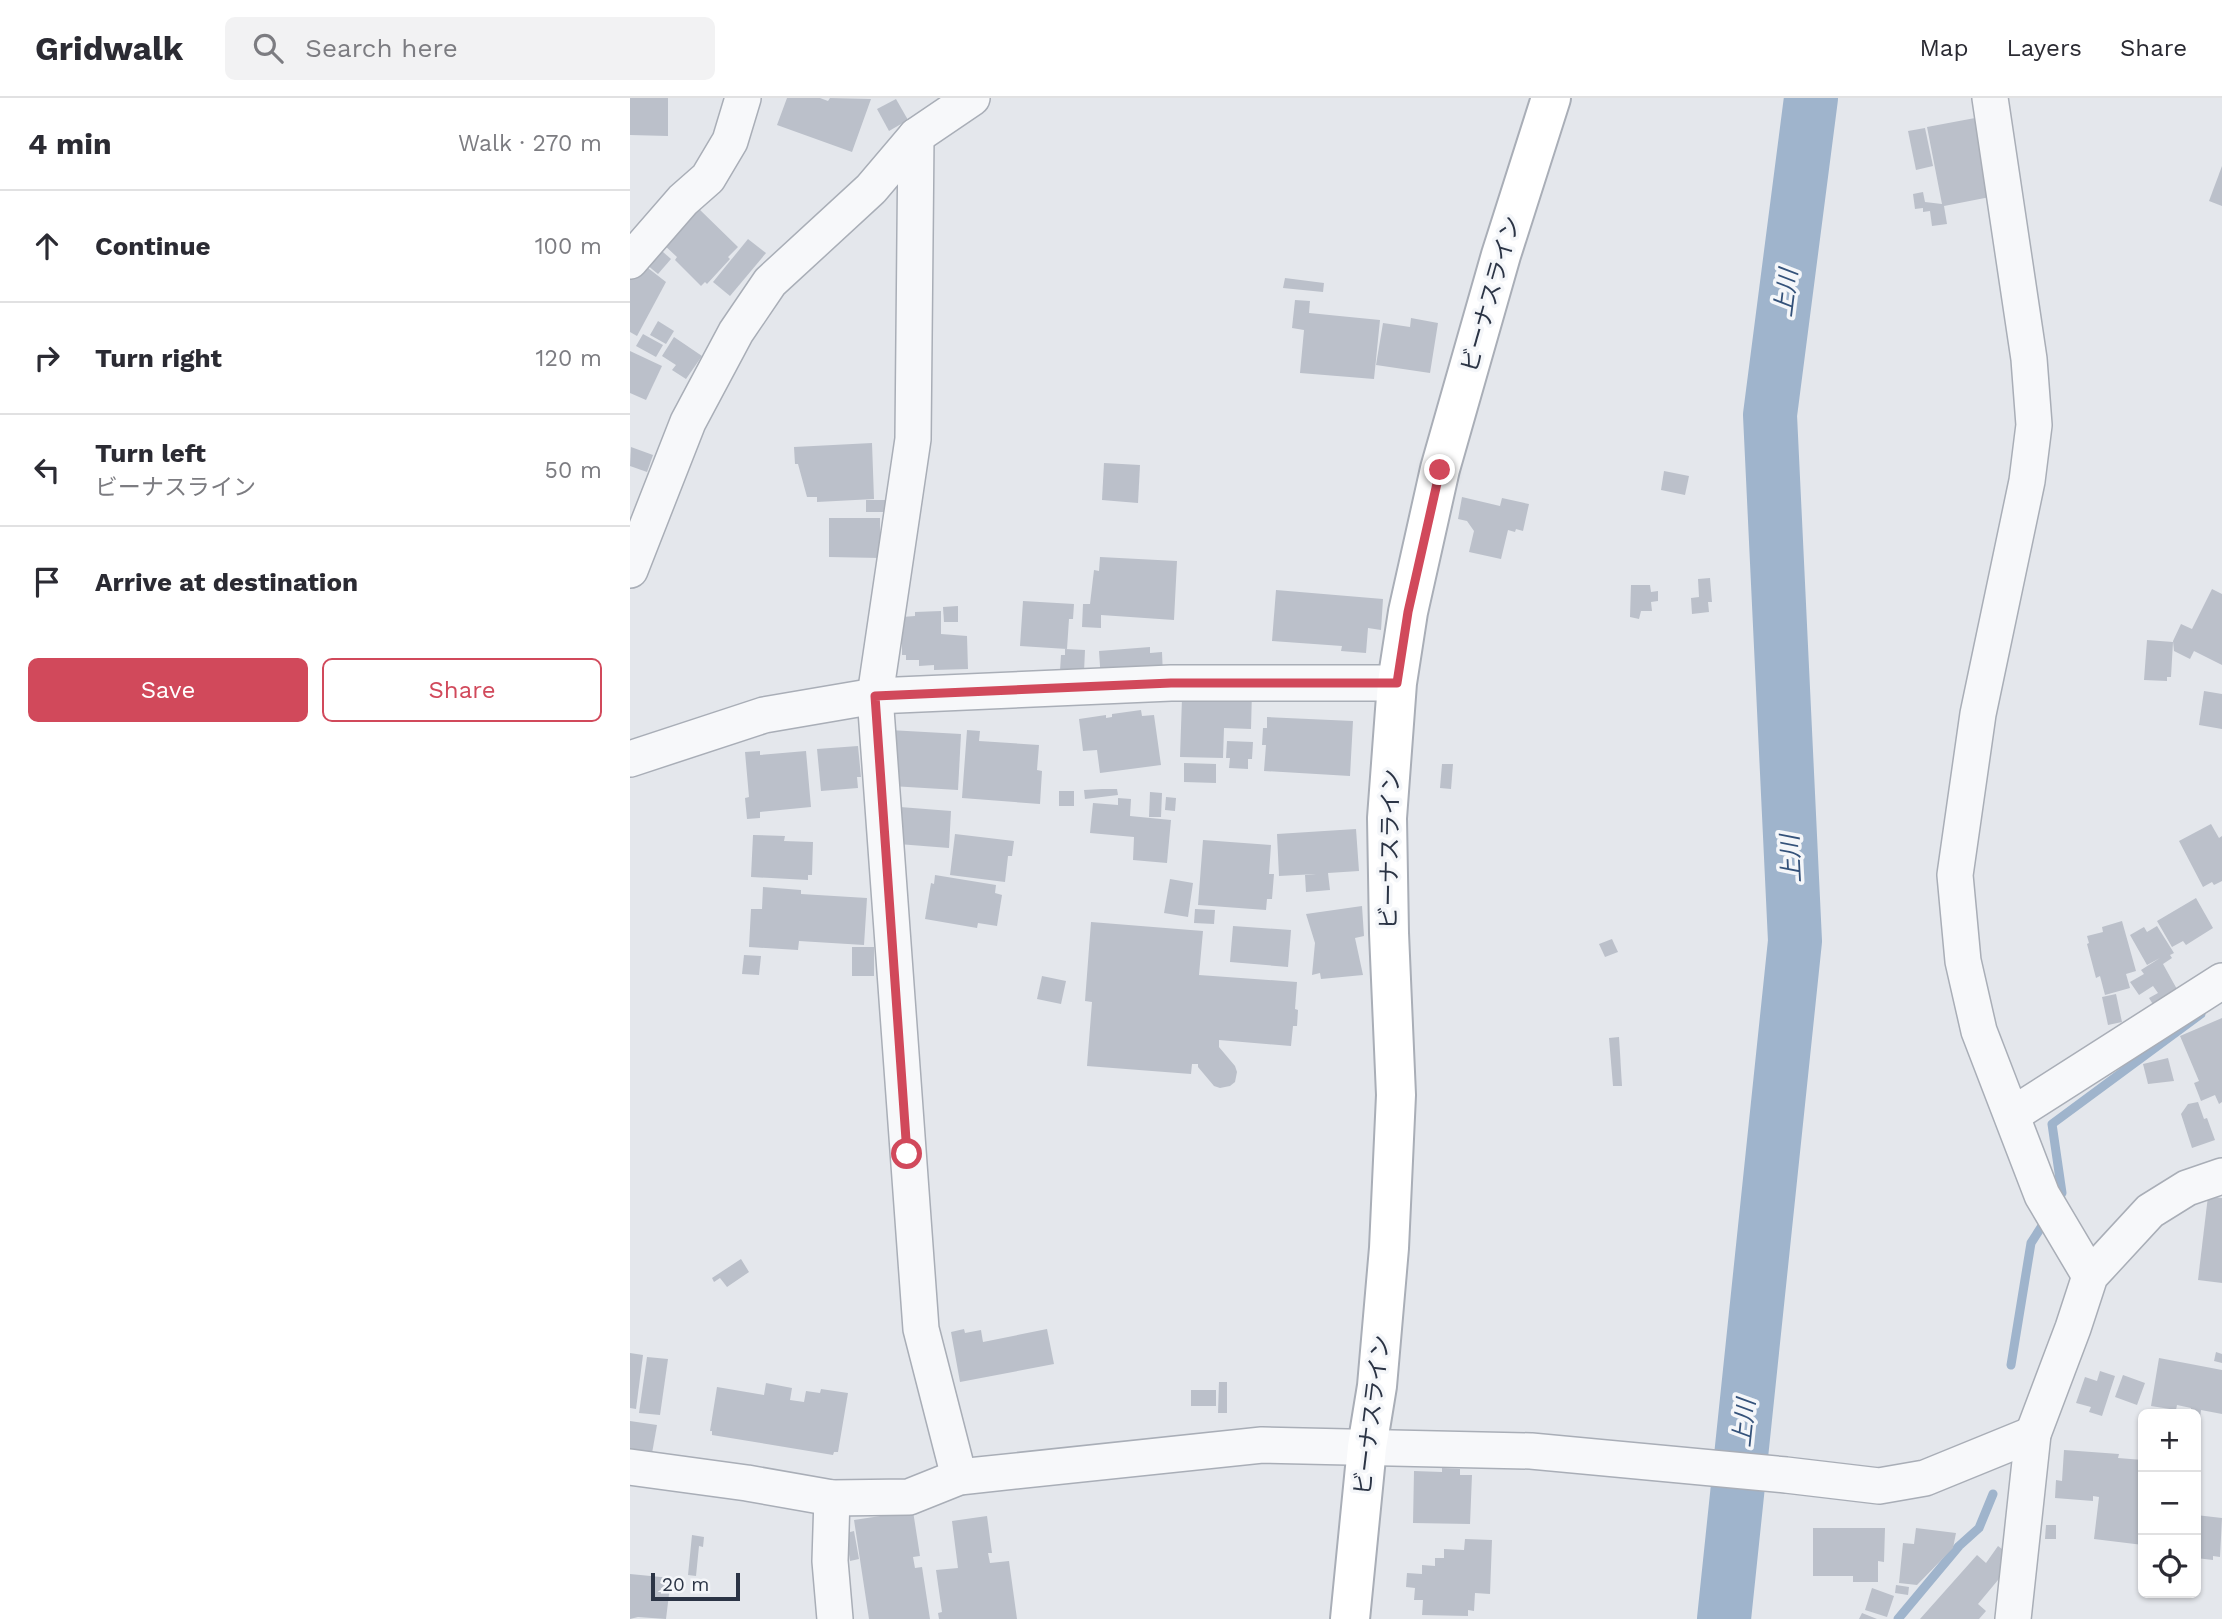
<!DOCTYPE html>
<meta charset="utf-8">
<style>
body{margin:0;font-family:"Work Sans","Noto Sans JP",sans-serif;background:#f2f2f3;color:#2b2b33}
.controls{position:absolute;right:21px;bottom:21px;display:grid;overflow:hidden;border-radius:10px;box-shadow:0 2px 5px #0004}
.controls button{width:63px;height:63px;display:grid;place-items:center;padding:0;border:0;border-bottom:2px solid #e1e1e2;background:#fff;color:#2b2b33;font:35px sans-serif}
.scale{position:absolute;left:21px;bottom:18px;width:89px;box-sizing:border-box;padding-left:7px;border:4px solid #2b3445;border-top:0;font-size:19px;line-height:24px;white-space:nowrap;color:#2b3445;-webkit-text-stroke:5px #f4f6f9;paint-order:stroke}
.stop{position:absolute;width:21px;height:21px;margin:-16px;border:5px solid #d1495b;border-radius:50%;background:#fff}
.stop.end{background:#d1495b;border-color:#fff;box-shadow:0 2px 7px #0008}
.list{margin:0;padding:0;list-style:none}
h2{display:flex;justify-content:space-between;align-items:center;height:91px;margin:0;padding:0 28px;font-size:30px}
h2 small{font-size:23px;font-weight:400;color:#7c7c81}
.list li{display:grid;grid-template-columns:46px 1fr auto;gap:21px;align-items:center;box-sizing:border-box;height:112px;padding:0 28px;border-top:2px solid #e1e1e2}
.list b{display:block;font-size:26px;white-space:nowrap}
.list p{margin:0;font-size:23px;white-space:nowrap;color:#7c7c81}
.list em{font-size:23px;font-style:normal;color:#7c7c81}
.actions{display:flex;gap:14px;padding:21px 28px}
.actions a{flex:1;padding:16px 0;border:2px solid #d1495b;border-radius:10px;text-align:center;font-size:24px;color:#d1495b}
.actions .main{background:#d1495b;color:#fff}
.icon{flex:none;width:38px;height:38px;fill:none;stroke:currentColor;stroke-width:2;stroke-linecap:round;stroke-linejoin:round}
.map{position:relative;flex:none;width:1592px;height:1521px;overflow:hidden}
header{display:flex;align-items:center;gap:42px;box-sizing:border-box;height:98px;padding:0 35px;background:#fff;border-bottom:2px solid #e1e1e2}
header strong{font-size:33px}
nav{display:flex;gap:38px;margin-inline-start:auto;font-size:24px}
.search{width:490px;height:63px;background:#f2f2f3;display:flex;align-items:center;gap:18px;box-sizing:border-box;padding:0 24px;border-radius:10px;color:#7c7c81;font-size:26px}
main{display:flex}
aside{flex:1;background:#fff}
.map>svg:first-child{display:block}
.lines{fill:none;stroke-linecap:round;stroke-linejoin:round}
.stream{stroke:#9fb4cc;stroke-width:9}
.river{stroke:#9fb4cc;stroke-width:54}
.building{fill:#bbc0ca}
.street-casing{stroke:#a9aeb7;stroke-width:38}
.secondary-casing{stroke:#a9aeb7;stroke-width:42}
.street{stroke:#f7f8fa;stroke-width:35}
.secondary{stroke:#fff;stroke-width:38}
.route{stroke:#d1495b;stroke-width:9}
.labels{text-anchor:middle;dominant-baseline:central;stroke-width:7;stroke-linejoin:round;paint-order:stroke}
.street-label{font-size:23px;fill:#2b3445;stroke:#f4f6f9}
.water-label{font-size:24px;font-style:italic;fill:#34527a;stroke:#f4f6f9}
</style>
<header>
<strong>Gridwalk</strong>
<div class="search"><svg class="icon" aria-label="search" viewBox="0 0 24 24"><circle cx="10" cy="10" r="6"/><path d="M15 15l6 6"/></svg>Search here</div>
<nav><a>Map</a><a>Layers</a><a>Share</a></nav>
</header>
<main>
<aside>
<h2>4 min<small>Walk · 270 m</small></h2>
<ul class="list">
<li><svg class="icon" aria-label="ahead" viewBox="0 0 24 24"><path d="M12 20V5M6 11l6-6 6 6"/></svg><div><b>Continue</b></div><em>100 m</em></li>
<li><svg class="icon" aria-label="right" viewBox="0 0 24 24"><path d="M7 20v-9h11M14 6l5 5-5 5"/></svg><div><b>Turn right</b></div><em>120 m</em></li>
<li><svg class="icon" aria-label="left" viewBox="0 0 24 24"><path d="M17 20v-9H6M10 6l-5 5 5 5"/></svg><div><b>Turn left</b><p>ビーナスライン</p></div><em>50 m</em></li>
<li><svg class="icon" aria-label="arrive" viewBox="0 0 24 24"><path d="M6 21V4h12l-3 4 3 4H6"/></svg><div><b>Arrive at destination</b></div></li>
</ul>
<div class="actions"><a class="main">Save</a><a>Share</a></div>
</aside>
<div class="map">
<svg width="1592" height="1521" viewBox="0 0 1592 1521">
<rect width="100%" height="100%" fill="#e4e7ec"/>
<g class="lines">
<g class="stream">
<path d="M1426 1105 1432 1095 1422 1026 1571 916"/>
<path d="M1381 1267 1401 1145 1417 1120"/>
<path d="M1268 1521 1329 1448 1349 1430 1363 1396"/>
</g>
<path class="river" d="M1094 1521 1165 843 1140 317 1181 0"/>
</g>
<g class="building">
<path d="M0 0H38V38L0 37Z"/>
<path d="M157 0H190L198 3 200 0 241 1 222 54 147 27Z"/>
<path d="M266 1 278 22 259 33 247 11Z"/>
<path d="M1345 20 1360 99 1314 108 1317 126 1302 128 1300 113 1293 114V110L1285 111 1283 96 1293 94 1295 104 1312 106 1297 29Z"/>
<path d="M1295 30 1303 68 1286 72 1278 33Z"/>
<path d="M1592 68V108L1579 103Z"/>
<path d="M67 109 108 149 98 159 100 161 77 186 75 184 71 188 45 162 47 159 32 145Z"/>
<path d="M118 141 136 155 100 198 83 184Z"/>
<path d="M24 146 41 161 28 176 11 162Z"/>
<path d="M5 160 36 184 7 238 0 234V167Z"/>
<path d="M655 180 694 185 693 194 653 190Z"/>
<path d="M665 202 680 203 679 215 750 222 744 281 670 275 674 232 662 230Z"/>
<path d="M781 220 808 225 800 275 746 267 753 225 780 229Z"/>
<path d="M28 223 44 233 36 246 20 237Z"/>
<path d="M13 236 33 247 26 259 6 248Z"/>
<path d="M44 239 72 258 56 281 42 272 46 267 32 258Z"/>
<path d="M0 253 32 268 16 302 0 295Z"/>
<path d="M242 345 244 401 187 404V399H177L168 366H165L164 349Z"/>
<path d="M1 349 23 357 17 374 0 368Z"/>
<path d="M474 365 510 367 508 405 472 402Z"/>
<path d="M1034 373 1059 378 1055 397 1031 392Z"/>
<path d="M832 399 870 408 872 400 899 406 893 433 886 431 885 434 878 432 871 461 839 454 844 433 837 423 828 421Z"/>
<rect x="236" y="402" width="22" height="12"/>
<path d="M199 420H250V460L199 459Z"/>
<path d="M470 459 547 463 544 522 471 517V530L452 529 453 506H460L464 472 469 473Z"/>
<path d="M1080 480 1082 504H1078L1079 514 1062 516 1061 500 1069 499 1068 481Z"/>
<path d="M1001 487H1020L1021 494 1028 493V503L1021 504 1022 513H1011L1009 521 1000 519Z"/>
<path d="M1582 491 1592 496V567L1564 553 1560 561 1544 553 1543 543 1551 526 1562 531Z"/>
<path d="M646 492 753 501 751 532 738 530 736 555 711 553 712 548 642 543Z"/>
<path d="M393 503 444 506 443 521H439L437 551 390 548Z"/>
<path d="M328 508V524H314L313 509Z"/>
<path d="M311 513V536L337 538 338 571 304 572V567L289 568V562H276V557H272V519L285 518V514Z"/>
<path d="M1517 542 1543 544 1541 579H1537V583L1514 582Z"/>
<path d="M520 549V555L532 554 533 578 471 583 469 553Z"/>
<path d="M435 551 455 552 454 574 430 573 431 557H435Z"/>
<path d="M622 593 621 631 594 630 593 660 550 659 552 600Z"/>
<path d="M1574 593 1592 596V631L1569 627Z"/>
<path d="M511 612 512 618 524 617 531 667 470 675 467 652 453 653 449 621 476 617V620L482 619V616Z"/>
<path d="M637 619 723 623 720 678 634 673 636 647H632L633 630H637Z"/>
<path d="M259 632 331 636 328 692 261 688Z"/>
<path d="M337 632 350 633 349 643 409 647 407 672 412 673 410 706 332 700Z"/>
<path d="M597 643 623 644 622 661H618V671L599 670 600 660H596Z"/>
<path d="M228 648 231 679H227L228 690 191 693 187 651Z"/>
<path d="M130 653V657L176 653 181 709 130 714V720L117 721 115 700 119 699 115 654Z"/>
<path d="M554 665 586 666V685L554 684Z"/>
<path d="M812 666H823L821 691 810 690Z"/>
<path d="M472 691H487L488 697 455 701 454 692Z"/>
<rect x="429" y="693" width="15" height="15"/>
<path d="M520 694 532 695 531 719H519Z"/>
<path d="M536 699 546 700 545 713 535 712Z"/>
<path d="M488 700 501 701 500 718 541 722 537 765 503 762 504 739 460 735 463 705 488 707Z"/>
<path d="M270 709 321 713 319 750 268 746Z"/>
<path d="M1581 726 1589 740 1592 738V783L1584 787 1582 784 1573 789 1549 743Z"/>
<path d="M726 731 729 773 698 775 700 792 676 794 675 777 686 776 649 778 647 736Z"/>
<path d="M325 736 384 743 382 758H378L375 784 320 777Z"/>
<path d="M123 737 155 738 154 743 183 744 182 777H178V782L121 779Z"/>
<path d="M573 742 641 747 639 776H644L642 801H637L636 812 568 807Z"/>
<path d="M305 777 366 787 365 795 372 797 367 828 348 825 347 830 295 821 301 785 304 786Z"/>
<path d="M540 781 563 785 558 819 534 815Z"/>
<path d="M133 789 171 792V796L237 800 234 847 169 843 168 852 119 849 121 811H132Z"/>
<path d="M1566 800 1583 830 1556 847 1553 843 1542 849 1527 823Z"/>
<path d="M732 808 734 838 725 840 733 877 691 881 690 875 682 877 685 845 676 816Z"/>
<path d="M565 811 585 812 584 826 564 825Z"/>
<path d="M1492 823 1506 873 1496 876 1500 890 1475 897 1470 878 1466 880 1457 846 1459 845 1457 838 1473 834 1472 829Z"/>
<path d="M461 824 573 833 569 877 667 884 665 911 668 912 667 928H663L661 948 589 942V949L605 968 607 974 605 984 600 988 590 990 584 988 568 969V966H562L561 976 457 968 462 904 455 903Z"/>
<path d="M603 828 661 832 658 869 600 864Z"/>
<path d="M1527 828 1544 855 1540 857 1542 860 1533 866 1548 893 1524 908 1519 900 1528 895 1523 888 1509 897 1500 884 1514 876 1511 872 1530 860 1517 867 1500 837 1514 829 1517 834Z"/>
<path d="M982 841 988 854 975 859 969 846Z"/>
<rect x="222" y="849" width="22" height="29"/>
<path d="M114 857 131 858 129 877 112 876Z"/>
<path d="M412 878 436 883 431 906 407 901Z"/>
<path d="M1486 896 1492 924 1478 927 1472 899Z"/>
<path d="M1592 920V1004L1589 1006 1585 997 1571 1003 1564 985 1569 983 1550 938Z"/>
<path d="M989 939 992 988H983L979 940Z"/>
<path d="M1538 960 1544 983 1518 986 1513 966Z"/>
<path d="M1568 1004 1574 1021 1577 1020 1585 1042 1562 1050 1551 1016 1558 1006Z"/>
<path d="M1578 1098 1592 1100V1185L1568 1182Z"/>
<path d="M111 1161 119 1174 97 1189 90 1180 84 1184 82 1180Z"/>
<path d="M334 1231 335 1235 351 1232 353 1244 417 1231 424 1266 330 1284 321 1234Z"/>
<path d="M1586 1254 1592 1256V1265L1584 1263Z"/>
<path d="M0 1255 13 1257 6 1311 0 1310Z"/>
<path d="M17 1259 38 1261 30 1317 9 1315Z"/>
<path d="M1529 1260 1592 1272V1316L1571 1312 1570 1320 1566 1319V1316H1561V1310L1547 1307 1546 1312 1521 1308Z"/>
<path d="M1470 1273 1485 1278 1472 1318 1459 1314 1461 1309 1446 1305 1455 1279 1467 1283Z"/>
<path d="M1493 1277 1515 1285 1507 1307 1485 1299Z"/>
<path d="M589 1284H597V1315H588Z"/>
<path d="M136 1285 162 1290 160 1302 174 1304 176 1293 190 1295 191 1291 218 1295 208 1354H204L203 1357 82 1337V1333H80L87 1289 134 1297Z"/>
<rect x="561" y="1292" width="25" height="16"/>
<path d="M0 1323 27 1327 21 1361 0 1357Z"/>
<path d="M1434 1352 1489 1356 1488 1360 1513 1362V1447L1464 1441 1469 1399 1463 1398V1403L1425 1400 1426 1382 1432 1383Z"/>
<path d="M812 1370 830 1371V1377H842L840 1426 783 1425 784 1373 812 1374Z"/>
<path d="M283 1413 290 1458 283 1459 285 1470 292 1469 300 1521H239L224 1422Z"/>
<path d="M1566 1417 1592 1420 1590 1459 1583 1458V1462L1566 1460Z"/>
<path d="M357 1418 362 1455H358L360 1465 379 1463 387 1521H309L308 1515 312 1514 306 1472 328 1470 322 1423Z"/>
<path d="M1416 1427H1426V1441H1415Z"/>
<path d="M1183 1430H1255L1254 1464 1248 1463V1484H1223V1478H1183Z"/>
<path d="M1286 1430 1326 1435 1323 1450 1287 1487 1269 1485 1273 1445 1284 1446Z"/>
<path d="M224 1433 229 1461 220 1463 216 1435Z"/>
<path d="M62 1437 74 1439 73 1449 69 1448 66 1478 58 1477Z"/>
<path d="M835 1441 862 1442 860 1496 845 1495 844 1513 838 1512V1518L792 1517 793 1502H784L785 1490 776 1489 777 1475 792 1476V1467L805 1468V1460H814V1451L834 1452Z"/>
<path d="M1368 1448 1381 1458 1378 1470 1348 1506 1356 1513 1349 1521H1290L1347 1457 1356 1465Z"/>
<path d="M0 1476 41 1480 36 1521 8 1519 0 1521Z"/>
<path d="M1266 1487 1279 1489 1278 1497 1265 1495Z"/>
<path d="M1242 1490 1264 1498 1257 1519 1235 1512Z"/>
<path d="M1232 1515 1247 1521H1229Z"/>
</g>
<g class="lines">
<g class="street-casing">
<g id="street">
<path d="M1360 0 1399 261 1404 327 1397 383 1348 616 1325 777 1333 863 1349 933 1412 1097 1460 1178"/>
<path d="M286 38 283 341 245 598 291 1231 329 1379"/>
<path d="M0 163 53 102 78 80 100 43 113 0"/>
<path d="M0 472 58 324 106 234 140 184 241 91 286 38 342 0"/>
<path d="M0 661 134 617 245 598 541 585H767"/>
<path d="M1382 1017 1592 883"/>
<path d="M0 1369 117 1385 202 1400 279 1399 329 1379 632 1347 901 1353 1156 1377 1249 1388 1295 1380 1403 1336"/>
<path d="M202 1400 200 1463 205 1521"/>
<path d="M1383 1521 1403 1336 1443 1230 1460 1178 1520 1113 1557 1090 1592 1078"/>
</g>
</g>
<g class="secondary-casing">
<path id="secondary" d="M720 1521 737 1349 747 1288 759 1150 766 997 759 835 757 720 767 585 778 514 810 371 871 157 921 0"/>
</g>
<use href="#street" class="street"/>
<use href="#secondary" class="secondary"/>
</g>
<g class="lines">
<path class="route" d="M277 1056 245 598 541 585H767L778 514 810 372"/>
</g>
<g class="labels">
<g class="street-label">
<text transform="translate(861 196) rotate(-74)">ビーナスライン</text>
<text transform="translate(760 751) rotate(-89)">ビーナスライン</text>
<text transform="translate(742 1317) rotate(-83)">ビーナスライン</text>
</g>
<g class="water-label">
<text transform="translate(1156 195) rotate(-83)">上川</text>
<text transform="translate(1161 761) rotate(-93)">上川</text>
<text transform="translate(1114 1325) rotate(-84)">上川</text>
</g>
</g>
</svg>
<div class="controls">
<button>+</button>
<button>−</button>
<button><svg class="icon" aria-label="locate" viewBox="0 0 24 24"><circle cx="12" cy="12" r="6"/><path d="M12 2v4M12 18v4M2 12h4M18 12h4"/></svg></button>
</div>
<div class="scale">20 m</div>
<div class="stop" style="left:277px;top:1056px"></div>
<div class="stop end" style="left:810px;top:372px"></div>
</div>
</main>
